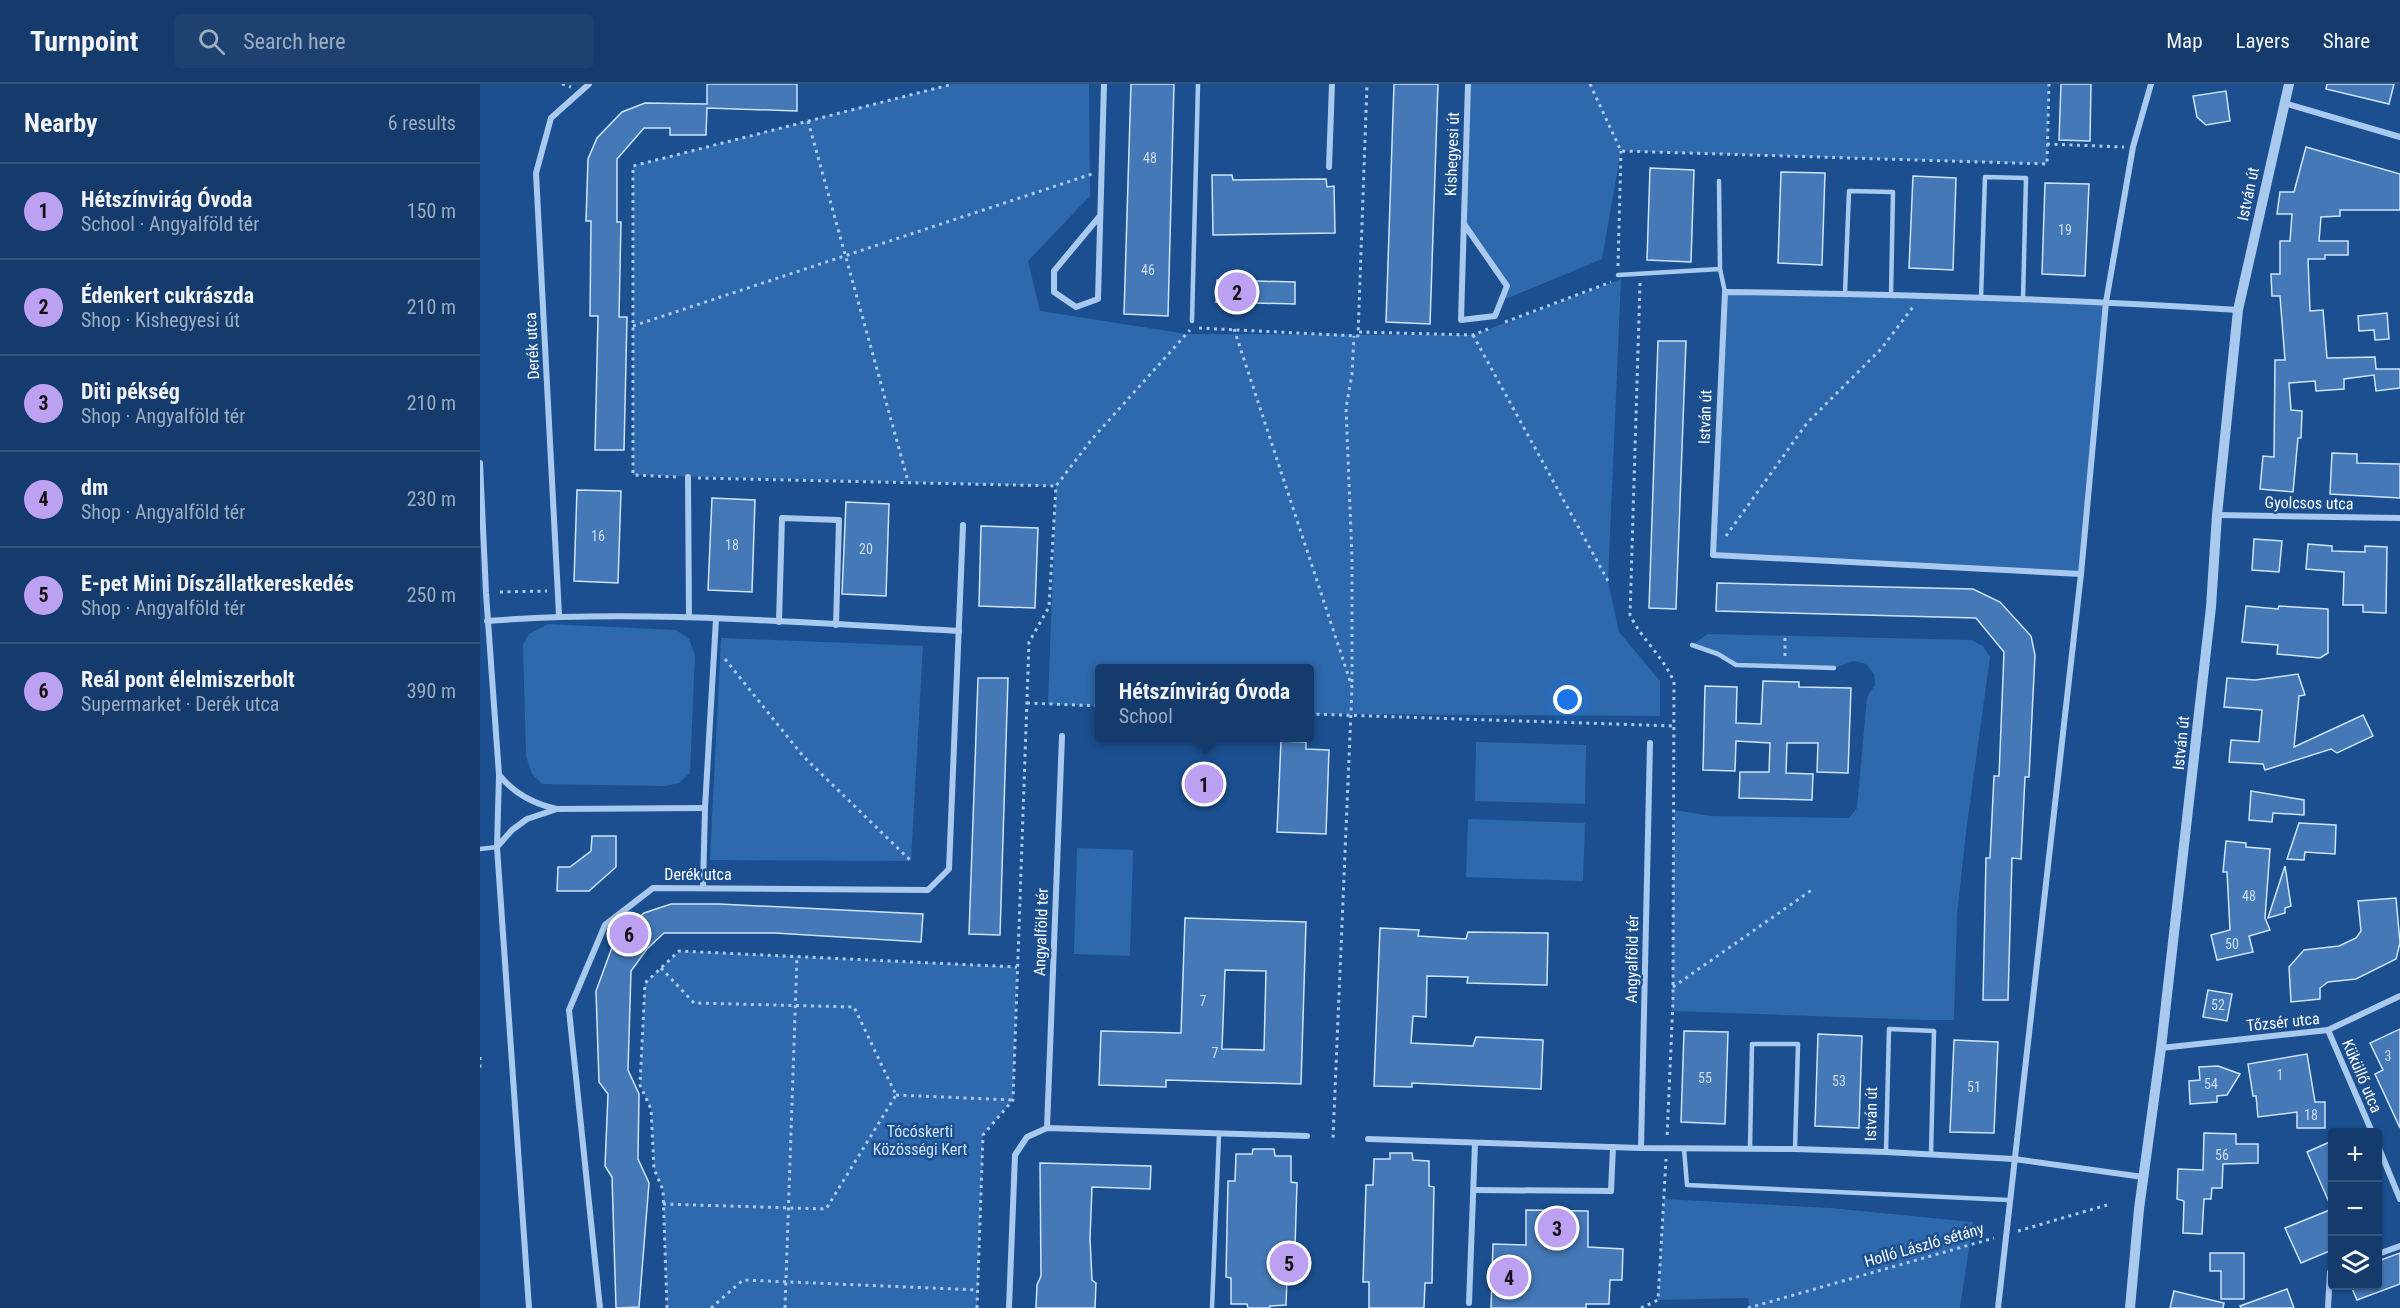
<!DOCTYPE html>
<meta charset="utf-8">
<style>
body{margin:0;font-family:"Roboto Condensed",sans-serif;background:#1d4271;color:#f1f3f6}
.controls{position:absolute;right:18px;bottom:18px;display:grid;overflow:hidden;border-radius:6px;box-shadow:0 2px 4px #0004}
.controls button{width:54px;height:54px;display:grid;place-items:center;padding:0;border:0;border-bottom:2px solid #33557e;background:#143b6b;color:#f1f3f6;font:30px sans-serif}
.you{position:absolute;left:1088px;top:616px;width:21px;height:21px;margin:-15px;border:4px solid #fff;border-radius:50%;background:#1a73e8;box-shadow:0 0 0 9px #1a73e833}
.badge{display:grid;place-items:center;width:39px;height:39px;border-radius:50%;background:#bca0f2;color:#111;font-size:20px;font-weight:700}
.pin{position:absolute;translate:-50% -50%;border:3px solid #fff;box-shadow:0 2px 6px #0006}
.popup{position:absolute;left:615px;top:580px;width:219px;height:78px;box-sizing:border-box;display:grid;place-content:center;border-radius:6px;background:#143b6b;filter:drop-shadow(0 2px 4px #0005);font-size:20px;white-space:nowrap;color:#9dadc1}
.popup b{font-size:22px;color:#f1f3f6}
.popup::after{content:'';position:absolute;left:50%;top:100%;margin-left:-12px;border:12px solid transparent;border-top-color:#143b6b}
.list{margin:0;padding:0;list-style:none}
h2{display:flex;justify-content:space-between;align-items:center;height:78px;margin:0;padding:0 24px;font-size:26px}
h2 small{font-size:20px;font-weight:400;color:#9dadc1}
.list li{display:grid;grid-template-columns:39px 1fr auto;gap:18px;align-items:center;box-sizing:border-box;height:96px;padding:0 24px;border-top:2px solid #33557e}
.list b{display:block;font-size:22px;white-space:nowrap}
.list p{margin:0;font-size:20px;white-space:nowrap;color:#9dadc1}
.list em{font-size:20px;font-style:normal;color:#9dadc1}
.icon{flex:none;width:33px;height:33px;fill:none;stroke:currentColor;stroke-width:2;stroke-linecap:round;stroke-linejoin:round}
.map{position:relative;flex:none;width:1920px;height:1224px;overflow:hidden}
header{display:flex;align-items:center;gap:36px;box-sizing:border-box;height:84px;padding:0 30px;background:#143b6b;border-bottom:2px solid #33557e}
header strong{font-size:28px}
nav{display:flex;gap:33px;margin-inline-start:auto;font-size:21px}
.search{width:420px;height:54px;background:#1d4271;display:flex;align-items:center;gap:15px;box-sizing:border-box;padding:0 21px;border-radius:6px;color:#9dadc1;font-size:22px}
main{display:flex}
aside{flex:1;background:#143b6b}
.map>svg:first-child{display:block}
.green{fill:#2e69ad}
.building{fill:#4478b7;stroke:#cfe3fa;stroke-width:1.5;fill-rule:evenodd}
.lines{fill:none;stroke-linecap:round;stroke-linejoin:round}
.path{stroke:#a9c9ee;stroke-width:3;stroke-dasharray:3 4.5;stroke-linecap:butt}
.service{stroke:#a9c9ee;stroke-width:4.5}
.minor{stroke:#a9c9ee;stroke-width:6}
.tertiary{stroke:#a9c9ee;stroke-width:10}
.labels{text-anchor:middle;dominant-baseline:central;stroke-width:5;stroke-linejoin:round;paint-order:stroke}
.number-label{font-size:14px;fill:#d0dded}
.street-label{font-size:16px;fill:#fff;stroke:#1b4f8f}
.park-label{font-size:16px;fill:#cfe3fa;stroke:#1b4f8f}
</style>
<header>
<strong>Turnpoint</strong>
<div class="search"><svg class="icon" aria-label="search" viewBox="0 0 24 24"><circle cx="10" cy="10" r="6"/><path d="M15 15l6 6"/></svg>Search here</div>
<nav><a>Map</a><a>Layers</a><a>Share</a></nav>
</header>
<main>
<aside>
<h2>Nearby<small>6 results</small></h2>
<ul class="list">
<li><span class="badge">1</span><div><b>Hétszínvirág Óvoda</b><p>School · Angyalföld tér</p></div><em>150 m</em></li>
<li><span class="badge">2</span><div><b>Édenkert cukrászda</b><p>Shop · Kishegyesi út</p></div><em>210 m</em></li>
<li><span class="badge">3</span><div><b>Diti pékség</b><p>Shop · Angyalföld tér</p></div><em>210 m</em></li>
<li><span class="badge">4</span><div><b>dm</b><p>Shop · Angyalföld tér</p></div><em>230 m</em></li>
<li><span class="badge">5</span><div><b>E-pet Mini Díszállatkereskedés</b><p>Shop · Angyalföld tér</p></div><em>250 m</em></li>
<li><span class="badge">6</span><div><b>Reál pont élelmiszerbolt</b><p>Supermarket · Derék utca</p></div><em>390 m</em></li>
</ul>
</aside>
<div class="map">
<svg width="1920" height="1224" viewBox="0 0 1920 1224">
<rect width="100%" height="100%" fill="#1b4f8f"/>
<g class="green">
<path d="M472 0H609L610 112 548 177 560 227 707 250 993 251 1141 195 1128 497 1139 548 1180 597V632L829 630V584H619V622L568 620 576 402 153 391V82Z"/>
<path d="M988 0H1569L1567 80 1141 67 1122 175 1021 217 1027 202 984 140Z"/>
<path d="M1245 208 1626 218 1601 490 1233 471Z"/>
<path d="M68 540 196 546 209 555 215 571 210 689 199 699 185 702 62 700 52 690 46 672 43 561 49 550Z"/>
<path d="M1228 550 1492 556 1503 562 1510 573 1486 748 1477 831 1474 936H1445L1192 927 1194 726 1231 732 1369 734 1377 724 1387 613 1395 601 1394 590 1386 580 1374 577 1354 584 1256 581 1212 561Z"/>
<path d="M241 554 443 562 431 777 230 776Z"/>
<path d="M996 658 1106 661 1105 720 995 717Z"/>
<path d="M988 735 1105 739 1103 797 986 793Z"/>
<path d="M597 764 653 766 650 872 594 870Z"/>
<path d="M199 867 537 883 533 1016 503 1051 497 1224H187L183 1106 174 1085 171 1025 160 1001 165 899Z"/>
<path d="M1184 1115 1350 1124 1493 1138 1480 1224H1269L1268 1214 1178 1216Z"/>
</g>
<g class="building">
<path d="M227 0H317V27L227 24 226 51H190V44H164L137 75V138H141L139 233H147L144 366H115L118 232H110L111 137H106L108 75 117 54 142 28 165 19 227 20Z"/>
<path d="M651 0H694L688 232 644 230Z"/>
<path d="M914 0H958L950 240 906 238Z"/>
<path d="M1581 0H1611L1610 57 1579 56Z"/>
<path d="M1847 0H1914L1909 20 1846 5Z"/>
<path d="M1746 7 1750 37 1726 41 1717 33 1713 12Z"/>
<path d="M1826 63 1920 90V126H1860V132L1841 133 1839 157H1868V171H1845V175H1828L1830 227 1843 226 1847 274 1895 273 1896 285H1920V304L1896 307 1894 291 1864 295V305L1836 307 1835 297 1809 299 1811 326 1822 327 1821 354H1818L1813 408 1780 405 1783 372 1794 373 1795 276H1805L1800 212H1792L1791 190H1800V157H1810L1812 130H1797L1800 108H1814Z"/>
<path d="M1170 84 1214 86 1211 178 1167 176Z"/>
<path d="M1301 88 1345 89 1342 181 1298 179Z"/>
<path d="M732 91H752L753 96 846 95 847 103 854 102 855 149 733 151Z"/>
<path d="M1433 92 1476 94 1473 186 1429 184Z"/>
<path d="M1565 99 1609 100 1605 192 1562 190Z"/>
<path d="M737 196 815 198V220L736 218Z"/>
<path d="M1907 229 1909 255 1895 256 1894 246 1879 247 1878 232Z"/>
<path d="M1178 257H1206L1196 525 1169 524Z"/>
<path d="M1852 369 1877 370V379L1920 380V414L1850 410Z"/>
<path d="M97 406 141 407 138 499 94 497Z"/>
<path d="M232 414 275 416 272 508 228 506Z"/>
<path d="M366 418 409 420 406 512 362 510Z"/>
<path d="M501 442 558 444 555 524 499 522Z"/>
<path d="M1774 455 1802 457 1799 488 1772 486Z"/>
<path d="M1828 460 1852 462V467L1885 468V462L1907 463 1906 529 1883 528V521H1863L1864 488 1826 485Z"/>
<path d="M1237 499 1493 505 1520 518 1551 552 1555 571 1549 693H1545L1541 775 1532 774 1528 916H1503L1506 774H1510L1514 692H1519L1524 568 1496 534 1236 527Z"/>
<path d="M1766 522 1798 525 1799 522 1848 525V569L1840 574 1797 570 1798 561 1762 558Z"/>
<path d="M1818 590 1825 611 1819 612 1814 663 1883 631 1893 652 1857 669 1851 665 1785 686 1783 680 1749 678 1751 656 1779 658 1782 626 1744 623 1747 594 1775 596Z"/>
<path d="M498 594H528L520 851 489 850Z"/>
<path d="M1283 597 1319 598V603L1371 604 1368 689 1337 688 1338 659H1307L1306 689 1333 690 1332 716 1259 714 1260 688H1289L1290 659 1256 657 1255 687 1223 686 1225 602 1257 603 1256 639 1281 640Z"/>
<path d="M801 657 826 658V665L849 666 846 750 797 748Z"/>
<path d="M1771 707 1824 716V731L1793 729 1792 738 1769 736Z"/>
<path d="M1819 739 1856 741 1855 770 1825 768 1824 776 1807 775Z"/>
<path d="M112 752H136V783L109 807H77L78 783H90L111 767Z"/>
<path d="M1746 757 1766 759V763L1790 765 1785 834 1790 846 1769 852 1773 868 1737 876 1731 851 1750 846 1747 788H1743Z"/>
<path d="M1805 782 1811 822 1805 824V829L1788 834Z"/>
<path d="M1916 814 1920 859 1916 875 1876 895 1848 898 1840 904V915L1811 918 1809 883 1824 866 1859 862 1876 854 1881 847 1878 817Z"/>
<path d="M191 820H239L443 830 441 858 295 849H184L167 865 151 887 148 986 159 1010 158 1075 169 1099 159 1223 136 1224 132 1093 125 1082 128 1010 119 998 116 907 134 858 164 829Z"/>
<path d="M705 834 826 838 821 1000 686 996V1003L619 1001 621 947 701 949ZM745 886 786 887 784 966 742 965Z"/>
<path d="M900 844 939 846 938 852 986 855 988 848 1068 849 1067 901 987 899 988 893 947 892 946 933 933 932 931 959 993 962 996 953 1063 956 1061 1005 932 999V1003L894 1002Z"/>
<path d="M1728 906 1752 910 1747 937 1723 933Z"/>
<path d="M1920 945V1044L1895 990 1903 986 1890 959Z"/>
<path d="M1204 947 1248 948 1245 1040 1201 1038Z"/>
<path d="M1338 950 1382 952 1379 1044 1335 1042Z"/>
<path d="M1474 956 1518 958 1514 1049 1470 1048Z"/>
<path d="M1827 970 1835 1018H1845V1044H1817V1028L1778 1033 1776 1012H1773L1768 980Z"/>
<path d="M1738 982 1760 990 1747 1011 1737 1012V1018L1710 1020 1709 997 1720 996 1719 983Z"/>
<path d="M1724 1049 1756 1050V1060H1778V1079L1743 1080 1742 1104H1732L1731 1115H1724L1722 1150 1703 1149 1704 1117 1697 1115 1698 1085 1723 1086Z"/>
<path d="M1852 1057V1166L1821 1179 1805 1144 1852 1125 1827 1068Z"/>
<path d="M773 1065H794L795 1072H811V1098L817 1099 814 1195H807L806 1221 790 1222V1224H768L767 1220H751V1194L746 1193 748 1097H755L756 1070H772Z"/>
<path d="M910 1069H932L933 1076 949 1077V1102L954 1103 952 1199H945L944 1224H889V1198H883L886 1101H893L894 1075H910Z"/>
<path d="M560 1079 671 1082 670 1105 612 1103 610 1155 612 1196 616 1199 615 1224H556L557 1201 561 1192Z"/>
<path d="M1046 1126 1108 1127V1163L1143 1165 1142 1196H1130L1129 1220H1106V1224H1011L1013 1160 1046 1161Z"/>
<path d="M1730 1169H1764V1215H1741V1187H1730Z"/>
<path d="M1920 1169V1200L1877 1216 1871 1202H1898V1177Z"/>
<path d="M1807 1205 1814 1224H1761L1760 1222Z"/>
<path d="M1694 1207 1744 1219 1743 1224H1690Z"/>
</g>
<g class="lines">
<g class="path">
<path d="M82 0 91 3"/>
<path d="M1110 0 1141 67 1567 80 1569 0"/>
<path d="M328 37 428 397"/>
<path d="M1567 60 1644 63"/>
<path d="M1138 182 1141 67"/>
<path d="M1160 199 1150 531C1162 556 1183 572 1194 598L1193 917 1187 1054"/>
<path d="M1025 238 1131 198"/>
<path d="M153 242 612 90"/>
<path d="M719 244 878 252 887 0"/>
<path d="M754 245 872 603 853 1054"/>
<path d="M879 248 993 251 1008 245"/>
<path d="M993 251 1128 497"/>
<path d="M196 393 153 391V82L473 0"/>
<path d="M218 394 576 402"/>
<path d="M1246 452 1327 339 1401 265 1433 223"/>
<path d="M20 508 67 507"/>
<path d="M1305 572V552"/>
<path d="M245 575 323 672 431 777"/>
<path d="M872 598V474L866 324 872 290 874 252"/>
<path d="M547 619 619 622"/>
<path d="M829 630 1195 642"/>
<path d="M181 884 214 919 374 923 416 1011"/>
<path d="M1193 903 1333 805"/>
<path d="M0 973V987"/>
<path d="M416 1011 533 1016"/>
<path d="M183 1120 346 1125 416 1011"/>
<path d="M1538 1147 1627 1121"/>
<path d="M187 1224 183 1106 174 1085 171 1025 160 1001 165 899 199 867 537 883"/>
<path d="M231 1224 263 1196 498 1206"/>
<path d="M305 1224 317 873"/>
<path d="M497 1224 503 1051 533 1016 549 558 569 523 576 402 612 355 710 246"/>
<path d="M1161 1224 1178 1216 1186 1075"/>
<path d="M1268 1224 1514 1154"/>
</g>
<g class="service">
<path d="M1239 97 1240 185 1245 208"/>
<path d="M1138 191 1240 185"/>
<path d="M1365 209 1369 107 1413 108 1411 211"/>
<path d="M1501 214 1505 93 1546 94 1543 216"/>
<path d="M712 237 718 0"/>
<path d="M1212 561 1238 570 1256 581 1354 584"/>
<path d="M0 765 17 763"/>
<path d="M1270 1064 1272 960H1318L1315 1065"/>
<path d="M1204 1065 1207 1101 1529 1116"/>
<path d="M1406 1068 1409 945 1454 947 1451 1070"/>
<path d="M732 1224 739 1050"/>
</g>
<g class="minor">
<path d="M1671 0 1653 63 1626 218 1601 490 1233 471 1245 208C1416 210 1587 215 1758 226"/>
<path d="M1804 19 1920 53"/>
<path d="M849 83 852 0"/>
<path d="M619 133 574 187V208L596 223 618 215 624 0"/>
<path d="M984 140 1027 202 1015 232 981 236 988 0"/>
<path d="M0 379 6 509 19 691 17 763 49 1224"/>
<path d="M208 393 209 533"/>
<path d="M1737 431 1920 434"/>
<path d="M79 531 56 89 71 34 109 0"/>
<path d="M7 537C164 525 322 539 479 547"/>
<path d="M299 538 302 434 359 436 356 541"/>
<path d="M20 692C35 710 53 720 77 725"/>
<path d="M17 763 32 746 47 735 77 725 225 724"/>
<path d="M223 803 225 724 236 535"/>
<path d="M1848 946 1892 1048"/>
<path d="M1681 964 1848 946 1920 912"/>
<path d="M567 1044 582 652"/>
<path d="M888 1055 1161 1064 1315 1065 1406 1068 1534 1075 1663 1093"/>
<path d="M1898 1062 1920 1115"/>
<path d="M1161 1064 1170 659"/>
<path d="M994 1106 1131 1107 1133 1063"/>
<path d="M1898 1170 1920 1162"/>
<path d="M989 1219 995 1059"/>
<path d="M120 1224 89 926 125 841 173 804 448 806 469 785 483 441"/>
<path d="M529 1224 535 1071 547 1053 567 1044 827 1052"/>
<path d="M1518 1224 1601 490"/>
<path d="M1848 1224 1850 1188 1852 1187"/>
</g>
<path class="tertiary" d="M1650 1224 1659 1125 1681 964 1731 523 1737 431 1758 226 1809 0"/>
</g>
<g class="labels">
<g class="number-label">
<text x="670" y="74">48</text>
<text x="1585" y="146">19</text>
<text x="668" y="186">46</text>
<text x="118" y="452">16</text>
<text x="252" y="461">18</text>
<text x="386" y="465">20</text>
<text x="1769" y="812">48</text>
<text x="1752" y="860">50</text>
<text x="723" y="917">7</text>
<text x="1738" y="921">52</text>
<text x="735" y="969">7</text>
<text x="1908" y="972">3</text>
<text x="1800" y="991">1</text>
<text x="1225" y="994">55</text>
<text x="1359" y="997">53</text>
<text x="1731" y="1000">54</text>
<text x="1494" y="1003">51</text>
<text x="1831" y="1031">18</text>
<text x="1742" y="1071">56</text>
</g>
<g class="street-label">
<text transform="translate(972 70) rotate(-88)">Kishegyesi út</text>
<text transform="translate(1768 110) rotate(-78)">István út</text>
<text transform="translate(52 262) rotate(-93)">Derék utca</text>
<text transform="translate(1225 333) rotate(-88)">István út</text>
<text transform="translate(1829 419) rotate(1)">Gyolcsos utca</text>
<text transform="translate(1701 659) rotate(-84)">István út</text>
<text x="218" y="790">Derék utca</text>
<text transform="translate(561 848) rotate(-88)">Angyalföld tér</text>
<text transform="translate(1152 875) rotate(-89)">Angyalföld tér</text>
<text transform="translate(1803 938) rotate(-6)">Tőzsér utca</text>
<text transform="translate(1882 992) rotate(67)">Küküllő utca</text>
<text transform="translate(1391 1030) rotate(-89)">István út</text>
<text transform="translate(1444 1161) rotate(-16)">Holló László sétány</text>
</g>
<g class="park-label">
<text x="440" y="1047">Tócóskerti<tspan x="440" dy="18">Közösségi Kert</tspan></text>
</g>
</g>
</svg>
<div class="controls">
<button>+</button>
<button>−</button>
<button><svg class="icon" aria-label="layers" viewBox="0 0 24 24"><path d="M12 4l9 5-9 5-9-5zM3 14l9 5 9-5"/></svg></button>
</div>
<div class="you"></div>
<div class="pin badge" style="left:724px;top:700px">1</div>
<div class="popup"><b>Hétszínvirág Óvoda</b>School</div>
<div class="pin badge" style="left:757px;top:208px">2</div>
<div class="pin badge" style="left:1077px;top:1144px">3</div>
<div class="pin badge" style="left:1029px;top:1193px">4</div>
<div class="pin badge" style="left:809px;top:1179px">5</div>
<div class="pin badge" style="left:149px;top:850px">6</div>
</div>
</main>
